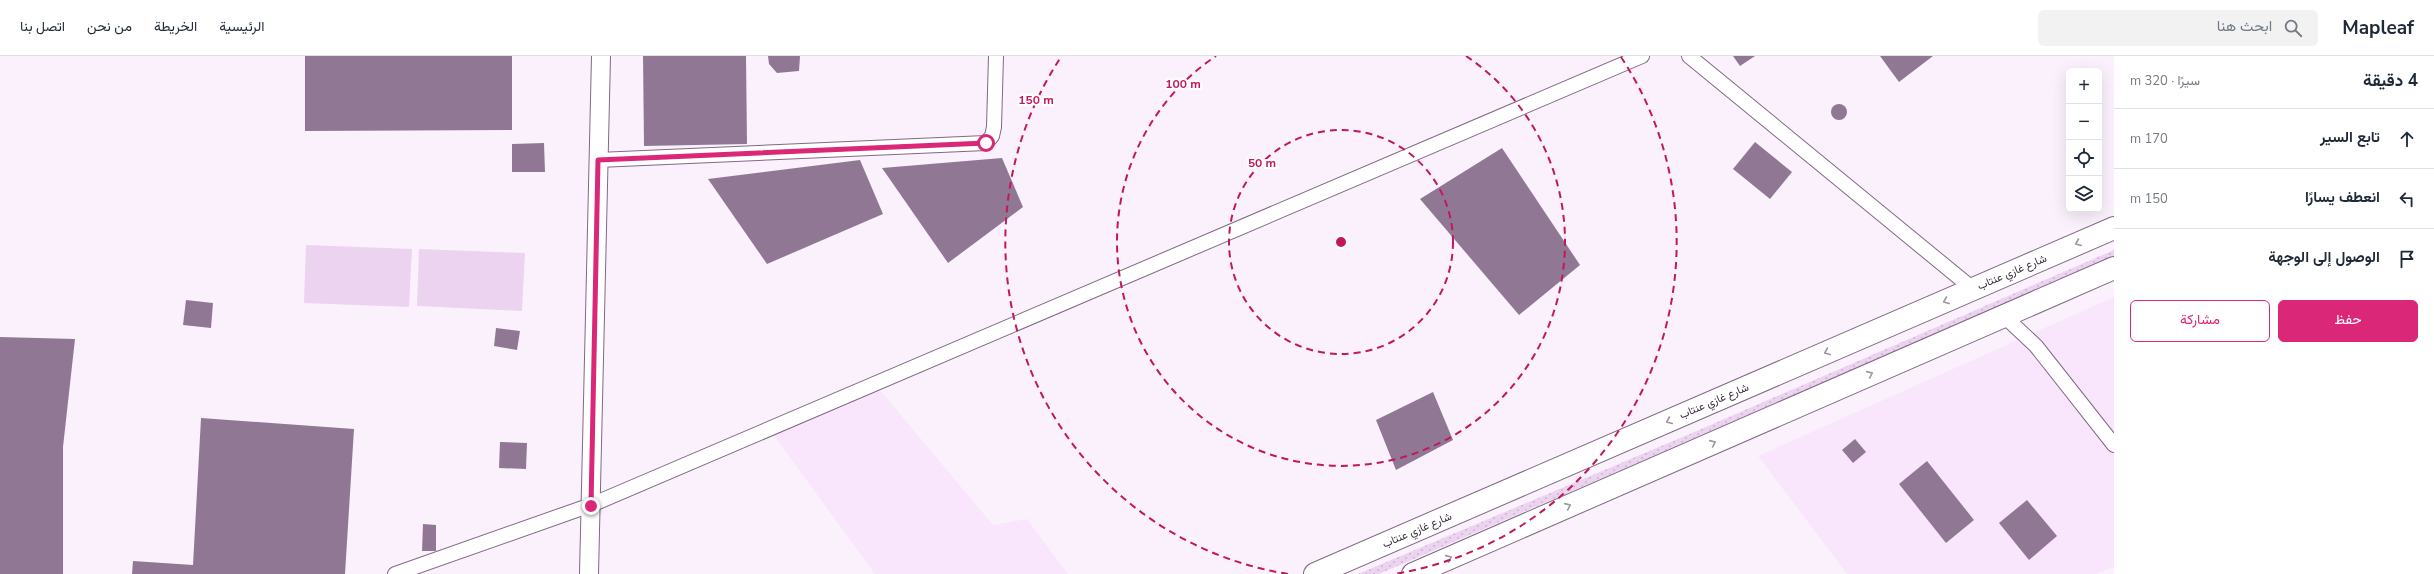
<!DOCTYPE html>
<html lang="ar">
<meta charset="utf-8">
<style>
body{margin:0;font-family:"Nunito Sans",Vazirmatn,sans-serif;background:#f2f2f3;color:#1f2937;direction:rtl}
.controls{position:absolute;right:12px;top:12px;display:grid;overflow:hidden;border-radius:6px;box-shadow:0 4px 16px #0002}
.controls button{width:36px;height:36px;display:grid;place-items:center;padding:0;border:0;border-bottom:1px solid #e0e1e3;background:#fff;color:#1f2937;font:20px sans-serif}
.stop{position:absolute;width:12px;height:12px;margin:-9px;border:3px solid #db2777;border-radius:50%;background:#fff}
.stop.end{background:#db2777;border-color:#fff;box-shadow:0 1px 4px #0008}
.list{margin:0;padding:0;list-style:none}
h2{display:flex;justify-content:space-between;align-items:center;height:52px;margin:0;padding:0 16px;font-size:17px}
h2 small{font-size:13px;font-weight:400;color:#747a83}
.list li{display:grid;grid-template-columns:26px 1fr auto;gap:12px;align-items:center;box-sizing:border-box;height:60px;padding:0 16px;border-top:1px solid #e0e1e3}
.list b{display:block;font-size:15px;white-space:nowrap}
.list em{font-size:13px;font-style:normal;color:#747a83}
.actions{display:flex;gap:8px;padding:12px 16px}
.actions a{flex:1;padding:9px 0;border:1px solid #db2777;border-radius:6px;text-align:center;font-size:14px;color:#db2777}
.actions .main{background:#db2777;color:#fff}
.icon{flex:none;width:22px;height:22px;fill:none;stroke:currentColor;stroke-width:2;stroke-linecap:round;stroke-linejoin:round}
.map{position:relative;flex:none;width:2114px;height:518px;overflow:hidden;direction:ltr}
header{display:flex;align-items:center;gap:24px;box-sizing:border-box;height:56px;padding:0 20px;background:#fff;border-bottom:1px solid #e0e1e3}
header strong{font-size:19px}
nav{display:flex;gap:22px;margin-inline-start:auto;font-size:14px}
.search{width:280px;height:36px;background:#f2f2f3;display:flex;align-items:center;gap:10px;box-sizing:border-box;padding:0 14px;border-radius:6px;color:#747a83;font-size:15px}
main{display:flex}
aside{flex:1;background:#fff}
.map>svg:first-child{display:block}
.built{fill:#f9e6fc}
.grass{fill:url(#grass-dots)}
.pitch{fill:#ecd3f0}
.building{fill:#907894}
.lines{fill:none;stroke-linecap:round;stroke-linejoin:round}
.minor-casing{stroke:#806984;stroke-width:16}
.tertiary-casing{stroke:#806984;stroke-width:20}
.trunk-casing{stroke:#806984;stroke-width:24}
.minor{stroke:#fff;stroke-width:14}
.tertiary{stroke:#fff;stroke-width:18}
.trunk{stroke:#fff;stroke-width:22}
.oneway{stroke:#9c969c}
.route{stroke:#db2777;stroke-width:5}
.ring{fill:none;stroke:#c2185b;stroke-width:2;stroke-dasharray:7 5}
.labels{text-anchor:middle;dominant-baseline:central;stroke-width:4;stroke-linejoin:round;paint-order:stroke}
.street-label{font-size:11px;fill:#382e3a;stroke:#fff}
.centre{fill:#c2185b;stroke:#fff;stroke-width:2}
.ring-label{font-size:12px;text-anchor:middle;font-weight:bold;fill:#c2185b;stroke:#fff;stroke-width:4;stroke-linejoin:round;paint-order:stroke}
</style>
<header>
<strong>Mapleaf</strong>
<div class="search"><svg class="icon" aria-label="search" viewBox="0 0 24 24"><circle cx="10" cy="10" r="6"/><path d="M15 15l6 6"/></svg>ابحث هنا</div>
<nav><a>الرئيسية</a><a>الخريطة</a><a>من نحن</a><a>اتصل بنا</a></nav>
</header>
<main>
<aside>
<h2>4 دقيقة<small>سيرًا · 320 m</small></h2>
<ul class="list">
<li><svg class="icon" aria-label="ahead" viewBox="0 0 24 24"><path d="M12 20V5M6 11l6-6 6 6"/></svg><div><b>تابع السير</b></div><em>170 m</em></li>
<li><svg class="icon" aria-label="left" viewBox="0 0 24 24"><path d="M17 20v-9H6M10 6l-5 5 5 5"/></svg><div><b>انعطف يسارًا</b></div><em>150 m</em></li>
<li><svg class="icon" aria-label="arrive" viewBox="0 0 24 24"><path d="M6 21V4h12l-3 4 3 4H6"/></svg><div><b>الوصول إلى الوجهة</b></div></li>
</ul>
<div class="actions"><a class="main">حفظ</a><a>مشاركة</a></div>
</aside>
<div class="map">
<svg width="2114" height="518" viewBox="0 0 2114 518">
<defs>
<pattern id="grass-dots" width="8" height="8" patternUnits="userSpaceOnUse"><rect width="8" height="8" fill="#ecd3f0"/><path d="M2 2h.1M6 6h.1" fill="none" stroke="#cbb5cf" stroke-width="1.8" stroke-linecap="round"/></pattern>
</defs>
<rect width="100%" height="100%" fill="#fbf1fd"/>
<g class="built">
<path d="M2114 241V511L2097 518H1847L1758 400Z"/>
<path d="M875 328 993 469 1027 463 1068 518H875L769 373Z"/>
</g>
<path class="grass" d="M2114 194V202L1379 518H1358L1699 374Z"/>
<g class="pitch">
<path d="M306 189 412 193 409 251 304 247Z"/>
<path d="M419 193 525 197 522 255 417 250Z"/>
</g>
<g class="building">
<path d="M305 0H512V74L305 75Z"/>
<path d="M643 0H746L747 88 644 90Z"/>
<path d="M768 0H800L799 15 777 17 769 8Z"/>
<path d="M1733 0H1755L1740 10Z"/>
<path d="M1880 0H1933L1899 26Z"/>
<circle cx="1839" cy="56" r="8"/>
<path d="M1755 86 1792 116 1770 143 1733 113Z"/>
<path d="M544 87 545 116H512V88Z"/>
<path d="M1502 92 1580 209 1519 259 1420 143Z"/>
<path d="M1002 102 1023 151 948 207 882 112Z"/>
<path d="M860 104 883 158 767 208 708 123Z"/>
<path d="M186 244 213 247 211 272 183 269Z"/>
<path d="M496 272 520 275 517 294 494 290Z"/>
<path d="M0 281 75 283 63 391V518H0Z"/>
<path d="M1433 336 1453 384 1396 414 1376 364Z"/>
<path d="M201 362 354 373 345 518H132L133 505 193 509Z"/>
<path d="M1855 383 1866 396 1853 407 1842 394Z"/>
<path d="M500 386 527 387 526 413 499 412Z"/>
<path d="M1927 405 1974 464 1946 487 1899 428Z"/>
<path d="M2027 444 2057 480 2029 504 1999 467Z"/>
<path d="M423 468 436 469V495H422Z"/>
</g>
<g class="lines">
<g class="minor-casing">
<g id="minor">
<path d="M1689 0 1973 233"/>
<path d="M598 104 986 87 992 80 994 71 996 0"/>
<path d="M2004 260 2036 290 2114 389"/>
<path d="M395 518 591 449 1642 0"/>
</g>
</g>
<g class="tertiary-casing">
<path id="tertiary" d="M589 518 601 0"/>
</g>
<g class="trunk-casing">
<g id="trunk">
<path d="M1315 518 2114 172"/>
<path d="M1413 518 2114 212"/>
</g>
</g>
<use href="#minor" class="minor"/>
<use href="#tertiary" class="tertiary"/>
<use href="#trunk" class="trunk"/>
</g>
<defs><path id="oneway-chevron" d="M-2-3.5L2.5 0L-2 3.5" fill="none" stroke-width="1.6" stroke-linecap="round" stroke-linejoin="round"/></defs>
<g class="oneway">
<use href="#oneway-chevron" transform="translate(2078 187) rotate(157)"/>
<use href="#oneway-chevron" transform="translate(1946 245) rotate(157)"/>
<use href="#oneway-chevron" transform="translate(1827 296) rotate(157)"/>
<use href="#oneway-chevron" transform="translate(1870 318) rotate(-24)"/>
<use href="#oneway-chevron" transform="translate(1669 365) rotate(157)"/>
<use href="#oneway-chevron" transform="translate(1713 387) rotate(-24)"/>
<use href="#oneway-chevron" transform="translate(1568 450) rotate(-24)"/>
<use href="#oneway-chevron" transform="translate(1449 502) rotate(-24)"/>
</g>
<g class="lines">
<path class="route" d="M591 450 598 104 986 87"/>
</g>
<g class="ring">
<circle cx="1341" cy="186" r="112"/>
<path d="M1466 0A224 224 0 1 1 1216 0"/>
<path d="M1288 518A336 336 0 0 1 1061 1M1621 1A336 336 0 0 1 1394 518"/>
</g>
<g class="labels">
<g class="street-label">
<text transform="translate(2012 216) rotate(-23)">شارع غازي عنتاب</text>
<text transform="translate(1714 345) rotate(-23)">شارع غازي عنتاب</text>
<text transform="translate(1417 474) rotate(-23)">شارع غازي عنتاب</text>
</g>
</g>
<circle cx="1341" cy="186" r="6" class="centre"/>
<g class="ring-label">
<text x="1183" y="32">100 m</text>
<text x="1036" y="48">150 m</text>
<text x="1262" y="111">50 m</text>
</g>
</svg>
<div class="controls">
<button>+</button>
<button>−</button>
<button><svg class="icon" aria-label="locate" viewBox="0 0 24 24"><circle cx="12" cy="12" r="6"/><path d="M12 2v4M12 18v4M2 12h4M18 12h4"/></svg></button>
<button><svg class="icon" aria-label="layers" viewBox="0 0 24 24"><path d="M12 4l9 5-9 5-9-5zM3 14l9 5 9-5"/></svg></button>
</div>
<div class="stop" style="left:986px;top:87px"></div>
<div class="stop end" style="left:591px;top:450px"></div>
</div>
</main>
